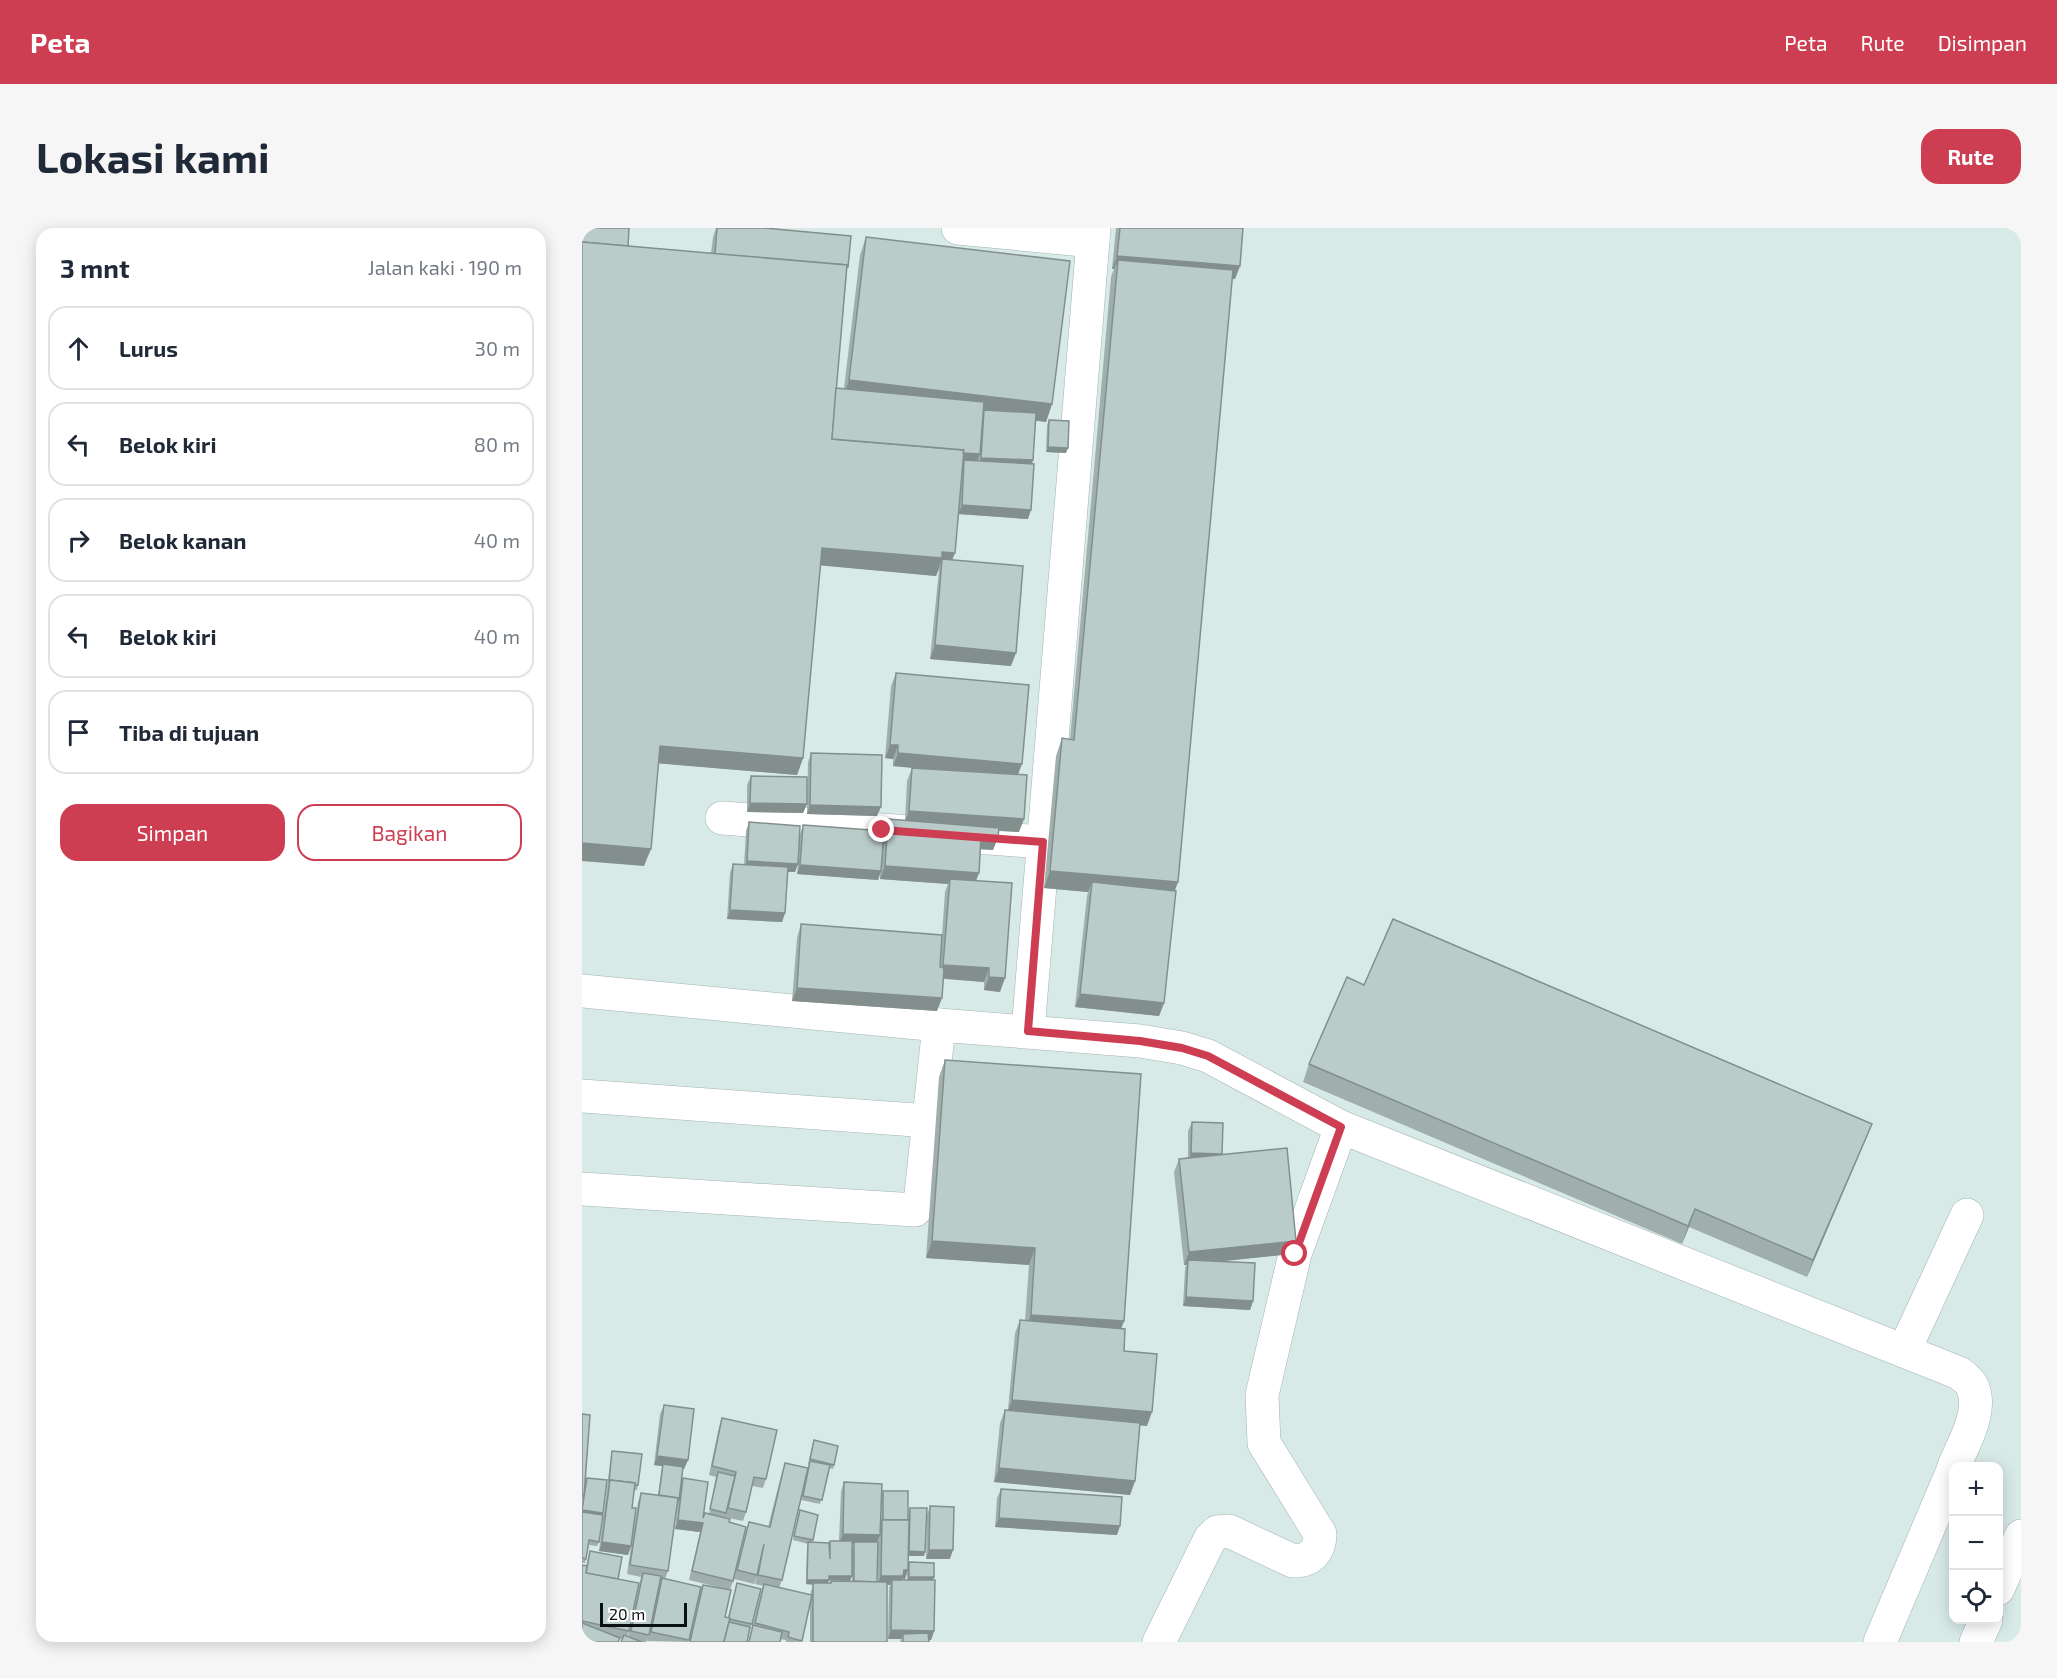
<!DOCTYPE html>
<html lang="id">
<meta charset="utf-8">
<style>
body{margin:0;font-family:"Exo 2",sans-serif;background:#f6f6f7;color:#1f2937}
.controls{position:absolute;right:18px;bottom:18px;display:grid;overflow:hidden;border-radius:12px;box-shadow:0 3px 15px #0003}
.controls button{width:54px;height:54px;display:grid;place-items:center;padding:0;border:0;border-bottom:2px solid #e0e1e3;background:#fff;color:#1f2937;font:30px sans-serif}
.scale{position:absolute;left:18px;bottom:15px;width:87px;box-sizing:border-box;padding-left:6px;border:3px solid #0b1111;border-top:0;font-size:16px;line-height:21px;white-space:nowrap;color:#0b1111;-webkit-text-stroke:4px #fff;paint-order:stroke}
.stop{position:absolute;width:18px;height:18px;margin:-14px;border:4px solid #ce3e52;border-radius:50%;background:#fff}
.stop.end{background:#ce3e52;border-color:#fff;box-shadow:0 2px 6px #0008}
.list{margin:0;padding:0;list-style:none}
h2{display:flex;justify-content:space-between;align-items:center;height:78px;margin:0;padding:0 24px;font-size:26px}
h2 small{font-size:20px;font-weight:400;color:#747a83}
.list li{display:grid;grid-template-columns:39px 1fr auto;gap:18px;align-items:center;box-sizing:border-box;height:84px;margin:0 12px 12px;padding:0 12px;border:2px solid #e0e1e3;border-radius:18px}
.list b{display:block;font-size:22px;white-space:nowrap}
.list em{font-size:20px;font-style:normal;color:#747a83}
.actions{display:flex;gap:12px;padding:18px 24px}
.actions a{flex:1;padding:14px 0;border:2px solid #ce3e52;border-radius:18px;text-align:center;font-size:21px;color:#ce3e52}
.actions .main{background:#ce3e52;color:#fff}
.icon{flex:none;width:33px;height:33px;fill:none;stroke:currentColor;stroke-width:2;stroke-linecap:round;stroke-linejoin:round}
.map{position:relative;flex:none;width:1439px;height:1414px;overflow:hidden;border-radius:18px}
header{display:flex;align-items:center;gap:36px;box-sizing:border-box;height:84px;padding:0 30px;background:#ce3e52;color:#fff}
header strong{font-size:28px}
nav{display:flex;gap:33px;margin-inline-start:auto;font-size:21px}
.intro{display:flex;align-items:center;justify-content:space-between;box-sizing:border-box;height:144px;padding:0 36px}
h1{margin:0;font-size:42px}
.button{padding:15px 27px;border-radius:18px;background:#ce3e52;color:#fff;font-size:21px;font-weight:700}
main{display:flex;gap:36px;padding:0 36px}
aside{flex:1;background:#fff;border-radius:18px;box-shadow:0 3px 15px #0003}
.map>svg:first-child{display:block}
.lines{fill:none;stroke-linecap:round;stroke-linejoin:round}
.minor-casing{stroke:#a2b3b2;stroke-width:34}
.minor{stroke:#fff;stroke-width:33}
.wall{fill:#a0afae;fill-rule:evenodd}
.shaded-wall{fill:#828f8d}
.building{fill:#baccca;stroke:#828f8d;stroke-width:1.5}
.route{stroke:#ce3e52;stroke-width:8}
</style>
<header>
<strong>Peta</strong>
<nav><a>Peta</a><a>Rute</a><a>Disimpan</a></nav>
</header>
<div class="intro"><h1>Lokasi kami</h1><a class="button">Rute</a></div>
<main>
<aside>
<h2>3 mnt<small>Jalan kaki · 190 m</small></h2>
<ul class="list">
<li><svg class="icon" aria-label="ahead" viewBox="0 0 24 24"><path d="M12 20V5M6 11l6-6 6 6"/></svg><div><b>Lurus</b></div><em>30 m</em></li>
<li><svg class="icon" aria-label="left" viewBox="0 0 24 24"><path d="M17 20v-9H6M10 6l-5 5 5 5"/></svg><div><b>Belok kiri</b></div><em>80 m</em></li>
<li><svg class="icon" aria-label="right" viewBox="0 0 24 24"><path d="M7 20v-9h11M14 6l5 5-5 5"/></svg><div><b>Belok kanan</b></div><em>40 m</em></li>
<li><svg class="icon" aria-label="left" viewBox="0 0 24 24"><path d="M17 20v-9H6M10 6l-5 5 5 5"/></svg><div><b>Belok kiri</b></div><em>40 m</em></li>
<li><svg class="icon" aria-label="arrive" viewBox="0 0 24 24"><path d="M6 21V4h12l-3 4 3 4H6"/></svg><div><b>Tiba di tujuan</b></div></li>
</ul>
<div class="actions"><a class="main">Simpan</a><a>Bagikan</a></div>
</aside>
<div class="map">
<svg width="1439" height="1414" viewBox="0 0 1439 1414">
<rect width="100%" height="100%" fill="#d8eae8"/>
<g class="lines">
<g class="minor-casing">
<g id="minor">
<path d="M376 0 511 13"/>
<path d="M140 590 461 614"/>
<path d="M0 763 357 797 558 813 600 820 626 828 759 899 1377 1145C1382 1149 1388 1153 1390 1158 1402 1183 1381 1216 1372 1238"/>
<path d="M446 803 512 0"/>
<path d="M0 868 347 893"/>
<path d="M0 961 333 982 338 976 357 797"/>
<path d="M1322 1123 1385 987"/>
<path d="M1416 1361 1439 1308"/>
<path d="M577 1414 628 1311 635 1304 647 1303 711 1333C729 1333 738 1323 738 1306L682 1215 680 1167 713 1026 759 899"/>
<path d="M1298 1414 1372 1240"/>
<path d="M1394 1414 1404 1392"/>
</g>
</g>
<use href="#minor" class="minor"/>
</g>
<g class="wall">
<path d="M134 0H182L265 44 254 160H262L278 27 284 9 470 176 464 194 454 192 446 291 376 286 370 332 429 438 348 431 357 342 354 348 238 337 221 530 215 547 76 535 62 638 46 18 129 25 131 9Z"/>
<path d="M534 0H661L658 38 653 51H650L582 775 577 788 493 779 505 668 506 664 462 660 474 528 480 510 488 511 529 49 532 41H530Z"/>
<path d="M467 192 484 225 464 224 465 197Z"/>
<path d="M314 445 436 547 437 604 417 603 416 609 411 622 398 621 394 652 418 764 402 762V754L362 751 355 783 210 773 215 710 219 696 360 707 363 664 366 656 298 651V645L296 652 215 646 216 636 213 644H206L203 685 200 694 145 691 148 645 151 636 162 637 164 603 167 594 218 606 221 597 302 603 306 591 323 592 325 553 330 540 311 538V531L303 530 309 458Z"/>
<path d="M229 525 295 588 225 586 226 534Z"/>
<path d="M169 548 225 576 221 585 165 584V557Z"/>
<path d="M782 757 1290 896 1283 913 1225 1049 1107 999 1100 1016 721 854 727 836Z"/>
<path d="M363 832 542 1093 539 1101 542 1123 565 1198 558 1197 553 1253 548 1267 412 1254 418 1195 423 1182H426L433 1105 438 1092 443 1093 447 1037 344 1030 357 849Z"/>
<path d="M610 894 714 1013 710 1026 637 1033 671 1073 668 1082 601 1078 603 1041 604 1037H602L592 944 597 931 606 930V903Z"/>
<path d="M82 1177 106 1232 102 1241H100L98 1259 101 1250 121 1290 127 1286 134 1249 127 1247 137 1199 140 1190 184 1251 181 1260 170 1258 164 1284 161 1293 142 1289 147 1294 151 1353 148 1362 107 1352 118 1304 93 1301 96 1273 86 1343 83 1351 107 1412 106 1414 65 1413 77 1359 80 1352 78 1351 67 1407 64 1414H39L40 1411 38 1410 0 1414V1337L4 1338 8 1323 36 1351 47 1403 45 1409H46L59 1349 45 1346 49 1318 46 1327 17 1323 29 1228 30 1223 56 1257 55 1262H52L50 1280 49 1317 56 1274 59 1265 76 1267 80 1238 72 1237 78 1186Z"/>
<path d="M0 1186 3 1256 5 1250 21 1285 17 1314 15 1318 7 1317 3 1335H0V1278L1 1271 0 1274Z"/>
<path d="M232 1212 252 1237 251 1241 247 1240 238 1276 219 1272 227 1236H226Z"/>
<path d="M203 1235 200 1352 197 1360 228 1367 231 1357 224 1356 225 1319 226 1316 211 1312 218 1282 231 1312 230 1314 247 1317 248 1313H257L259 1263 262 1254 298 1296 299 1293 300 1267 301 1263 326 1292 327 1284 328 1280 343 1324 342 1328H326V1336L351 1352 352 1403 349 1412 347 1411V1414H318L319 1411H306L307 1361 308 1357H305V1414H228V1378L219 1414H204V1412L198 1411V1414H166L181 1358 173 1356 175 1348 172 1356 152 1351 164 1303 167 1294 186 1299 200 1244ZM296 1312V1354H295V1314ZM270 1315 272 1316 270 1319V1353H249L248 1355H246L247 1352 268 1353 270 1348ZM325 1344V1352H320V1351H323Z"/>
<path d="M419 1261 535 1307 413 1299 415 1270Z"/>
<path d="M348 1278 368 1331H344L345 1287Z"/>
<path d="M155 1355 170 1396 168 1401 165 1414H107L117 1366 121 1357 143 1389H146Z"/>
</g>
<g class="shaded-wall">
<path d="M535 28 658 38 653 51 535 41 536 32 532 41H530Z"/>
<path d="M267 152 470 176 464 194 261 169Z"/>
<path d="M250 213 398 226 393 239 382 232 380 238Z"/>
<path d="M466 219 486 220 484 225 464 224Z"/>
<path d="M399 230 451 232 448 241 396 239Z"/>
<path d="M380 277 449 282 446 291 376 286Z"/>
<path d="M240 320 360 324 373 325 366 342 360 331 354 348 234 337Z"/>
<path d="M353 417 434 425 429 438 348 431Z"/>
<path d="M308 517H316L311 531 303 530Z"/>
<path d="M78 518 221 530 215 547 72 535Z"/>
<path d="M316 525 440 536 435 549 311 538Z"/>
<path d="M168 575 225 576 221 585 165 584Z"/>
<path d="M228 577 299 579 295 588 225 586Z"/>
<path d="M327 583 442 591 437 604 322 596Z"/>
<path d="M399 608 416 609 411 622 395 621Z"/>
<path d="M0 615 69 621 62 638 0 633Z"/>
<path d="M165 633 216 636 213 644 162 642Z"/>
<path d="M218 637 299 643 296 652 215 646Z"/>
<path d="M303 638 397 645 392 658 368 651 366 656 298 651Z"/>
<path d="M468 643 596 654 590 671 510 654 506 664 462 660Z"/>
<path d="M148 682 203 685 200 694 145 691Z"/>
<path d="M361 737 407 740 402 754 356 750Z"/>
<path d="M407 749 423 750 418 764 402 762Z"/>
<path d="M215 760 360 770 355 783 210 773Z"/>
<path d="M498 766 582 775 577 788 493 779Z"/>
<path d="M1290 896 1283 913 1225 1049 1231 1032Z"/>
<path d="M609 925 640 926 606 934Z"/>
<path d="M1113 981 1107 999 1100 1016 1106 998Z"/>
<path d="M350 1013 453 1020 447 1037 344 1030Z"/>
<path d="M714 1013 710 1026 606 1037V1032L604 1037H602L607 1024Z"/>
<path d="M604 1069 671 1073 668 1082 601 1078Z"/>
<path d="M449 1087 542 1093 535 1111 442 1104Z"/>
<path d="M430 1172 570 1184 565 1198 425 1185Z"/>
<path d="M75 1228 106 1232 102 1241 72 1237Z"/>
<path d="M417 1240 553 1253 548 1267 412 1254Z"/>
<path d="M0 1282 21 1285 20 1289 0 1283Z"/>
<path d="M417 1290 538 1298 535 1307 413 1299Z"/>
<path d="M96 1292 121 1295 118 1304 93 1301Z"/>
<path d="M261 1306 298 1307 294 1316 257 1315Z"/>
<path d="M20 1314 49 1318 46 1327 17 1323Z"/>
<path d="M347 1322H371L368 1331H344Z"/>
<path d="M327 1323 343 1324 342 1328H326Z"/>
<path d="M322 1342H326L323 1351H320L318 1357 310 1352 308 1357 295 1356 299 1348Z"/>
<path d="M247 1348H270L268 1353 245 1352Z"/>
<path d="M327 1349H352L351 1354 325 1353Z"/>
<path d="M225 1352H247L245 1357 224 1356Z"/>
<path d="M309 1402 352 1403 349 1412 321 1411V1406L319 1411H306Z"/>
</g>
<g class="building">
<path d="M0 0H47L46 18 0 14Z"/>
<path d="M135 0H182L269 8 266 39H265V37L133 26Z"/>
<path d="M538 0H661L658 38 535 28Z"/>
<path d="M284 9 488 33 470 176 267 152Z"/>
<path d="M0 14 265 37 250 211 382 222 373 325 360 324V330L240 320 221 530 78 518 69 621 0 615Z"/>
<path d="M536 32 651 42 596 654 468 643 480 510 492 512Z"/>
<path d="M254 160 402 174 398 226 381 225 382 222 250 211Z"/>
<path d="M402 182 454 185 451 232 399 230Z"/>
<path d="M467 192 487 193 486 220 466 219Z"/>
<path d="M382 232 452 236 449 282 380 277Z"/>
<path d="M360 331 441 338 434 425 353 417Z"/>
<path d="M314 445 447 457 440 536 316 525V517H308Z"/>
<path d="M229 525 300 527 299 579 228 577Z"/>
<path d="M330 540 445 547 442 591 327 583Z"/>
<path d="M169 548 225 549V576L168 575Z"/>
<path d="M306 591 417 600 416 609 399 608 397 645 303 638Z"/>
<path d="M167 594 218 598 216 636 165 633Z"/>
<path d="M221 597 302 603 299 643 218 637Z"/>
<path d="M151 636 206 639 203 685 148 682Z"/>
<path d="M368 651 430 655 423 750 407 749V740L361 737Z"/>
<path d="M510 654 594 663 582 775 498 766Z"/>
<path d="M811 691 1290 896 1231 1032 1113 981 1106 998 727 836 765 749 782 757Z"/>
<path d="M219 696 360 707 358 739 362 740 360 770 215 760Z"/>
<path d="M363 832 559 846 542 1093 449 1087 453 1020 350 1013Z"/>
<path d="M610 894 641 895 640 926 609 925Z"/>
<path d="M705 920 714 1013 607 1024 597 931Z"/>
<path d="M606 1032 673 1035 671 1073 604 1069Z"/>
<path d="M438 1092 543 1101 542 1123 575 1126 570 1184 430 1172Z"/>
<path d="M82 1177 112 1181 106 1232 75 1228Z"/>
<path d="M423 1182 558 1195 553 1253 417 1240Z"/>
<path d="M0 1186 8 1187 2 1268H0Z"/>
<path d="M140 1190 195 1202 184 1251 172 1249 164 1284 146 1280 154 1244 130 1238Z"/>
<path d="M232 1212 256 1218 252 1237 228 1231Z"/>
<path d="M30 1223 60 1226 56 1257H53V1255L28 1252 27 1254Z"/>
<path d="M228 1233 248 1237 240 1272 221 1268Z"/>
<path d="M203 1235 226 1240 200 1352 176 1347 182 1316 175 1347 155 1342 167 1294 188 1299Z"/>
<path d="M81 1236 101 1239 97 1272 96 1270 77 1267Z"/>
<path d="M136 1244 153 1248 144 1285 128 1281Z"/>
<path d="M5 1250 25 1252 21 1285 0 1282Z"/>
<path d="M101 1250 126 1254 121 1290 123 1285 148 1291 147 1294 164 1299 151 1353 110 1343 121 1295 96 1292Z"/>
<path d="M28 1252 53 1255 50 1280H54L49 1318 20 1314Z"/>
<path d="M262 1254 300 1256 298 1307 261 1306Z"/>
<path d="M419 1261 540 1269 538 1298 417 1290Z"/>
<rect x="301" y="1263" width="25" height="29"/>
<path d="M59 1265 96 1270 86 1343 48 1337Z"/>
<path d="M348 1278 372 1279 371 1322H347Z"/>
<path d="M328 1280H345L343 1324 327 1323Z"/>
<path d="M218 1282 236 1287 231 1312 212 1308Z"/>
<path d="M0 1284 21 1287 17 1314 7 1312 4 1331 0 1330Z"/>
<path d="M300 1292H327L326 1342H322L321 1348H299Z"/>
<path d="M248 1313H270V1348H247V1352H225L226 1314 247 1315 248 1331Z"/>
<path d="M272 1314H296L295 1354 272 1353Z"/>
<path d="M8 1323 40 1329 36 1351 4 1345Z"/>
<path d="M327 1334 352 1335V1349H327Z"/>
<path d="M0 1337 5 1338 4 1345 57 1355 47 1403 0 1393Z"/>
<path d="M61 1345 79 1348 67 1407 49 1403Z"/>
<path d="M80 1350 119 1359 107 1412 69 1404Z"/>
<path d="M310 1352H353L352 1403 309 1402Z"/>
<path d="M249 1353 305 1354V1414H231V1355H249Z"/>
<path d="M155 1355 179 1361 170 1396 147 1391V1389Z"/>
<path d="M182 1356 230 1367 220 1413 206 1409 207 1404 173 1395Z"/>
<path d="M121 1357 149 1362 143 1389 148 1390 142 1414H108Z"/>
<path d="M147 1394 168 1399 165 1414H142Z"/>
<path d="M0 1395 38 1410 36 1414H0Z"/>
<path d="M171 1397 200 1404 198 1414H167Z"/>
<path d="M346 1405 347 1414H321V1406Z"/>
<path d="M42 1407 60 1414H39Z"/>
</g>
<g class="lines">
<path class="route" d="M300 602 461 614 446 803 558 813 600 820 626 828 759 899 713 1026"/>
</g>
</svg>
<div class="controls">
<button>+</button>
<button>−</button>
<button><svg class="icon" aria-label="locate" viewBox="0 0 24 24"><circle cx="12" cy="12" r="6"/><path d="M12 2v4M12 18v4M2 12h4M18 12h4"/></svg></button>
</div>
<div class="scale">20 m</div>
<div class="stop" style="left:713px;top:1026px"></div>
<div class="stop end" style="left:300px;top:602px"></div>
</div>
</main>
